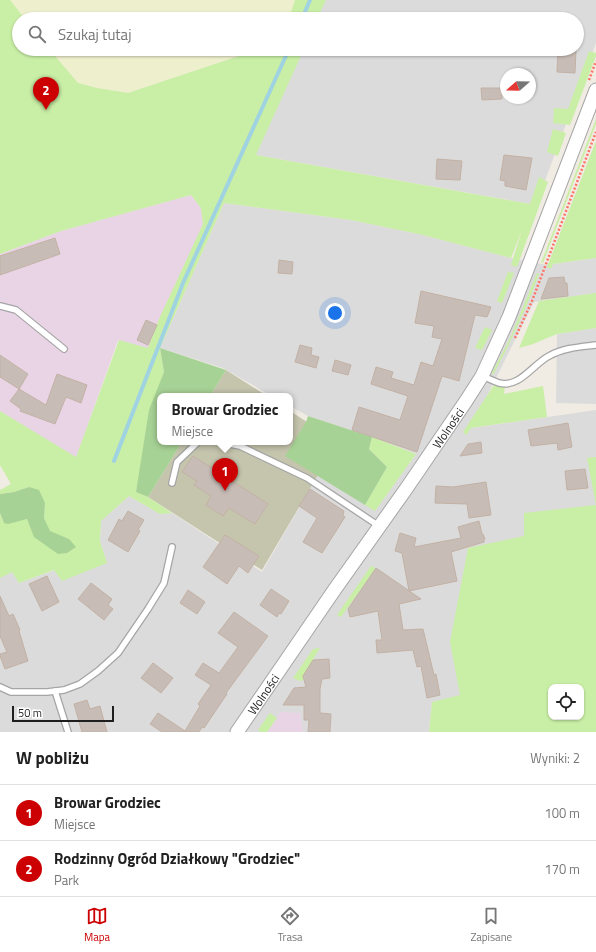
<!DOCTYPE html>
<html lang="pl">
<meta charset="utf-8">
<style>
body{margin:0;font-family:"Titillium Web",sans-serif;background:#f2f2f2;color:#222}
.controls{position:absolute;right:12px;bottom:12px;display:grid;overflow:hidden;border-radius:8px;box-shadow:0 1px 3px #0004}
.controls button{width:36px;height:36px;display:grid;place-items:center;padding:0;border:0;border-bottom:1px solid #e0e0e0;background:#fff;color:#222;font:20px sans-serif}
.compass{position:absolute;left:500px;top:68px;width:36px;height:36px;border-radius:50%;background:#fff;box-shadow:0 1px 3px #0004;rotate:250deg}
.scale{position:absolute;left:12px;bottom:10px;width:102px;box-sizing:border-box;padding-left:4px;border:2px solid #1e1e1e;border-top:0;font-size:11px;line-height:14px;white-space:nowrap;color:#1e1e1e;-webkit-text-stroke:3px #fff;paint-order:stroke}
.you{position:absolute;left:335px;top:313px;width:14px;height:14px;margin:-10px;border:3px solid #fff;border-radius:50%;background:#1a73e8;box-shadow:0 0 0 6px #1a73e833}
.badge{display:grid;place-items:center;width:26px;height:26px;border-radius:50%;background:#cc0002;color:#fff;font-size:13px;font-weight:700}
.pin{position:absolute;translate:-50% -33px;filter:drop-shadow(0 1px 2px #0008)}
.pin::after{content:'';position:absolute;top:21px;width:14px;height:12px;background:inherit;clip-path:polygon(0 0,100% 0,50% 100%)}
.popup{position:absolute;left:157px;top:393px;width:136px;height:52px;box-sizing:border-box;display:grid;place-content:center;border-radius:8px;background:#fff;filter:drop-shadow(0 1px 3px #0005);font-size:13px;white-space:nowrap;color:#767676}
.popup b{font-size:15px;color:#222}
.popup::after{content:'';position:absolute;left:50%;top:100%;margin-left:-8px;border:8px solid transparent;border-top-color:#fff}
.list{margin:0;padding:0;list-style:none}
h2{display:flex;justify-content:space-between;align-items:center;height:52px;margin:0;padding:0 16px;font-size:17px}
h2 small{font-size:13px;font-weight:400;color:#767676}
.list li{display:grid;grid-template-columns:26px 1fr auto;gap:12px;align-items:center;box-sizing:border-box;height:56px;padding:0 16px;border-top:1px solid #e0e0e0}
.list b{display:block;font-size:15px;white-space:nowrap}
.list p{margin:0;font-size:13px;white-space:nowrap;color:#767676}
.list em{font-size:13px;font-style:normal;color:#767676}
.icon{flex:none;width:22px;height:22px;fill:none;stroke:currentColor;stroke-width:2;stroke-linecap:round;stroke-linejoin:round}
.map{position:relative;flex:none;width:596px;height:732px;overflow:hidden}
.search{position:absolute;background:#fff;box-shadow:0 1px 3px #0004;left:12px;right:12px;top:12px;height:44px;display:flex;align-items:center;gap:10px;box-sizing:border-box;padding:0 14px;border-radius:22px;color:#767676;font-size:15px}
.sheet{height:164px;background:#fff}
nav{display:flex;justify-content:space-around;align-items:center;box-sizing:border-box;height:56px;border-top:1px solid #e0e0e0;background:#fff;font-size:11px;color:#767676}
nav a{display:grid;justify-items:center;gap:2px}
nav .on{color:#cc0002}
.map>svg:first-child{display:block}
.residential{fill:#dcdbdb;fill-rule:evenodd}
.industrial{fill:#e9d4e6}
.construction{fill:#c5c5ae}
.farmland{fill:#eef0cd}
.grass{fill:#c9eea5;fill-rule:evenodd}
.forest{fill:#a7d295}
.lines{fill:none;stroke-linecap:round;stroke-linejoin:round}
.stream{stroke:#a0d3e1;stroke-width:4}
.building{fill:#c8bdb6;stroke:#c2b1a4}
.service-casing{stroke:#a5a5a5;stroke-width:8}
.tertiary-casing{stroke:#a5a5a5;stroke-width:15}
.path{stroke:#ff7365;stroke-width:2.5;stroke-dasharray:2 2;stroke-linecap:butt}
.service{stroke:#fff;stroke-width:5.5}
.tertiary{stroke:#fff;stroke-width:13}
.labels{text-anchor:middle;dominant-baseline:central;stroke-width:4;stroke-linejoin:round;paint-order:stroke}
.street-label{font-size:12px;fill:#1e1e1e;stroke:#fff}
</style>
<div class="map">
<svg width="596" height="732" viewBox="0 0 596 732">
<rect width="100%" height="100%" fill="#f0ebe3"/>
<g class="residential">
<path d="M325 0H596V43L536 205 256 155 303 49H577V19H317ZM506 74H530V98H506Z"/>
<path d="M224 203 351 220 423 235 511 258 547 265 596 258V293L534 302 471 428 596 410V676L432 702 429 732H0V578L12 572 19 583 55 570 107 563 100 541 101 521 129 496 160 514 172 513 262 572 318 475 375 511 416 454 372 437 308 416 290 406V396H272L223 368 160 348Z"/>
<path d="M596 328V404L556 403 557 334Z"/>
</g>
<g class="industrial">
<path d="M191 195 201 208 203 224 148 349 118 340 76 458 0 411V254L61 231Z"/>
<path d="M281 712 300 713 303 732H267Z"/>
</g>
<g class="construction">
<path d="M226 370 267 396H210Z"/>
<path d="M290 411 307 422 286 456 318 475 262 570 148 497 182 442H290Z"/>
</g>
<g class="farmland">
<path d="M10 0H295L291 12 285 19H25Z"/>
<path d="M49 49H260L128 93 97 88 78 83Z"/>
</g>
<g class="grass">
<path d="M0 0H10L25 19H19V49H49L78 83 97 88 128 93 260 49H304L256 155 530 204 539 177 548 182 517 267 511 265 522 230 511 258 423 235 351 220 224 203 160 348 164 372 158 389 136 492 148 497 172 513 160 514 129 496 101 521 100 541 107 563 62 581 54 570 19 583 12 572 0 578V513L4 523 27 519 35 537 69 539 50 532 44 518 45 503 29 487 14 492 0 494V490L11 484 0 465V411L76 457 119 340 148 348 159 319 203 224 201 208 191 195 61 231 0 254Z"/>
<path d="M295 0H326L317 19H285L291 12Z"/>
<path d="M589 51 596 53V56L570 125 553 123 554 108 568 109Z"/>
<path d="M596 119V124L543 263H541Z"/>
<path d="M553 129 566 133 558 156 547 152Z"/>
<path d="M596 141V258L553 264 551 269 547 267Z"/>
<path d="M508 272 514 273 502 303 497 301Z"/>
<path d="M537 273 539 274C526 309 511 342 493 375L492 373 511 336Z"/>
<path d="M596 293V328L557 334 533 344 519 348 539 301Z"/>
<path d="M485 327 492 330 482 350 475 348Z"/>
<path d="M494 385 505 386 504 394 543 386 547 417 471 428 466 435 463 432Z"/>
<path d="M372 437 416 454 375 511 365 505 387 467 369 449Z"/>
<path d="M596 457V732H429L432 702 460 695 450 642 468 548 524 536V513L596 505 587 458ZM551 687H581V717H551Z"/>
<path d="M371 566 376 568 341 617 337 615Z"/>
<path d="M320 648 303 676 304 680 300 681 293 678 313 649Z"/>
<path d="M270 713 277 718 267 732H261L258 730Z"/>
</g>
<g class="forest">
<path d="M160 348 226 370 210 396H160V442H182L148 497 136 492 149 410 164 372Z"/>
<path d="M308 416 372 437 369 449 387 467 365 505 285 456 306 422Z"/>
<path d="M29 487 39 490 45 503 44 518 50 531 69 539 76 547 67 553 58 554 34 537 27 519 8 524 4 523 0 513V494L14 492Z"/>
</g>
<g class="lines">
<g class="stream">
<path d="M302 19 310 0"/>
<path d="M114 461 183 283 289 49"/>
</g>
</g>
<g class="building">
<path d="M558 49 576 50 575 73 557 72Z"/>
<path d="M481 88H502V99L482 100Z"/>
<path d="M504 155 532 158 526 190 505 186V181L500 180Z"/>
<path d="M437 159 462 161 460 180 436 179Z"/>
<path d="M55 238 60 254 0 275V256Z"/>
<path d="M279 260 293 262 292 274 278 273Z"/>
<path d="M564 277 565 283H567L568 296 541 299 549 278Z"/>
<path d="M421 291 491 307 487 317 475 315 459 381 442 376 417 452 352 430 359 407 400 420 408 396 371 384 376 367 393 372 391 378 414 385 421 362 433 366 442 339 432 337 434 326 415 323Z"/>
<path d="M146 320 157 325 148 345 137 340Z"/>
<path d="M300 345 312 348 311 355 319 357 316 368 295 362Z"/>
<path d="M0 355 28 374 19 389 0 377Z"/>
<path d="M335 360 351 365 348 375 332 371Z"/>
<path d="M57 374 87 385 81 403 66 397 55 424 20 411 21 409 10 401 19 389 46 405Z"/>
<path d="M568 423 572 447 558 450 557 443 531 446 528 430Z"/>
<path d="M481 442 482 453 460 456 468 444Z"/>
<path d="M193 456 268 504 255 524 229 508 223 516 206 505 211 496 194 485 197 481 182 472Z"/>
<path d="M585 469 588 488 567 490 565 471Z"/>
<path d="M486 482 491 515 469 518 467 504 435 503 436 486 453 487Z"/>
<path d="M310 489 344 511 343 515 345 517 322 553 303 542 317 518 299 506Z"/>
<path d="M128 511 144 520 138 530 140 531 128 552 108 540 119 519 122 521Z"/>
<path d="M479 521 482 534H483L485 539 484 540V542L451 552 457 581 409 591 402 553 395 551 400 533 416 538 414 547 461 538 458 527Z"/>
<path d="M225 535 259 556 248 573 239 566 227 584 203 567Z"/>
<path d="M376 568 421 599 399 604 403 630 423 629 434 675 436 674 440 695 427 698 421 666 417 667 413 650 377 653 376 640H382L378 611 350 617 348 609Z"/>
<path d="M47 576 59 602 42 611 29 584Z"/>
<path d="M91 583 112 599 108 605 113 609 104 620 78 599Z"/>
<path d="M271 589 289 601 281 614 279 613 277 617 260 605Z"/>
<path d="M188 590 205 602 197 614 180 603Z"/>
<path d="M0 596 9 616 13 614 20 630 19 631 28 661 5 669 0 656V654L7 652 0 636Z"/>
<path d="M234 612 268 636 226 693 227 694 204 728 202 727 199 732H162L150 724 158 713 185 731 200 706 198 704 211 685 195 675 203 663 219 673 238 647 218 633Z"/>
<path d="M329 659 330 678 322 679 320 689V713L331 714 330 732H308L309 720H304V705H283L294 688 306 687 303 676 313 660Z"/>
<path d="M153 663 173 678 161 693 141 678Z"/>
<path d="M87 700 90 709 100 706 107 732H82L74 704Z"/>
</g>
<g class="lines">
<g class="service-casing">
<g id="service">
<path d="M0 306 16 310 64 349"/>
<path d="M482 376C488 378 493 381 499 383 520 388 532 365 549 356 563 348 579 347 596 345"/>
<path d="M220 442 240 446 307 478 379 526"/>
<path d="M172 483 177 462 198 442"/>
<path d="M0 687 11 692H47L64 690 80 684 98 671 118 653 148 609 164 583 172 547"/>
<path d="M55 691 68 732"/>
</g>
</g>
<g class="tertiary-casing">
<g id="tertiary">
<path id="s1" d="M237 732 335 589 406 489 466 401 482 376 509 317 596 90"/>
</g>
</g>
<g class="path">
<path d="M589 80 596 61"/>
<path d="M515 338 532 301 596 132"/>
</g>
<use href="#service" class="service"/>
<use href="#tertiary" class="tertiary"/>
</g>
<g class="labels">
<g class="street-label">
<text stroke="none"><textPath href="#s1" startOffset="370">Wolności</textPath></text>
<text stroke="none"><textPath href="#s1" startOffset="46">Wolności</textPath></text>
</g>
</g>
</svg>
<div class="controls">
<button><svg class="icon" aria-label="locate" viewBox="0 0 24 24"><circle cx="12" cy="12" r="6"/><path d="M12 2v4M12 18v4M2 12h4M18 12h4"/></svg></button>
</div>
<svg class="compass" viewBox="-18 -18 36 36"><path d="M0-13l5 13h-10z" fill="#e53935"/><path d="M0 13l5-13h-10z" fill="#767676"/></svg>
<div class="scale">50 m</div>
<div class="you"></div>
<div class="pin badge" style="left:225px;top:491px">1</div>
<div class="popup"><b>Browar Grodziec</b>Miejsce</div>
<div class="pin badge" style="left:46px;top:110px">2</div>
<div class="search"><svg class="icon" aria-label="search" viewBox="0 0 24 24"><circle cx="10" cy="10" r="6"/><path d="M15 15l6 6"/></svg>Szukaj tutaj</div>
</div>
<section class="sheet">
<h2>W pobliżu<small>Wyniki: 2</small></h2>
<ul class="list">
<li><span class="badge">1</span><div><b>Browar Grodziec</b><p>Miejsce</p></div><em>100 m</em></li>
<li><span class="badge">2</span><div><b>Rodzinny Ogród Działkowy &quot;Grodziec&quot;</b><p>Park</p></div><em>170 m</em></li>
</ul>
</section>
<nav>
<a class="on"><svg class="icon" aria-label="map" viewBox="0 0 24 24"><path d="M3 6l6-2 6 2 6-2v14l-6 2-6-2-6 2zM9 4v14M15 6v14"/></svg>Mapa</a>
<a><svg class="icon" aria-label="directions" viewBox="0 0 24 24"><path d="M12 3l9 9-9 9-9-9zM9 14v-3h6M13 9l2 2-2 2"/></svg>Trasa</a>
<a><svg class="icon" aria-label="saved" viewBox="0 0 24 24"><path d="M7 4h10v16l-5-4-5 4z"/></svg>Zapisane</a>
</nav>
